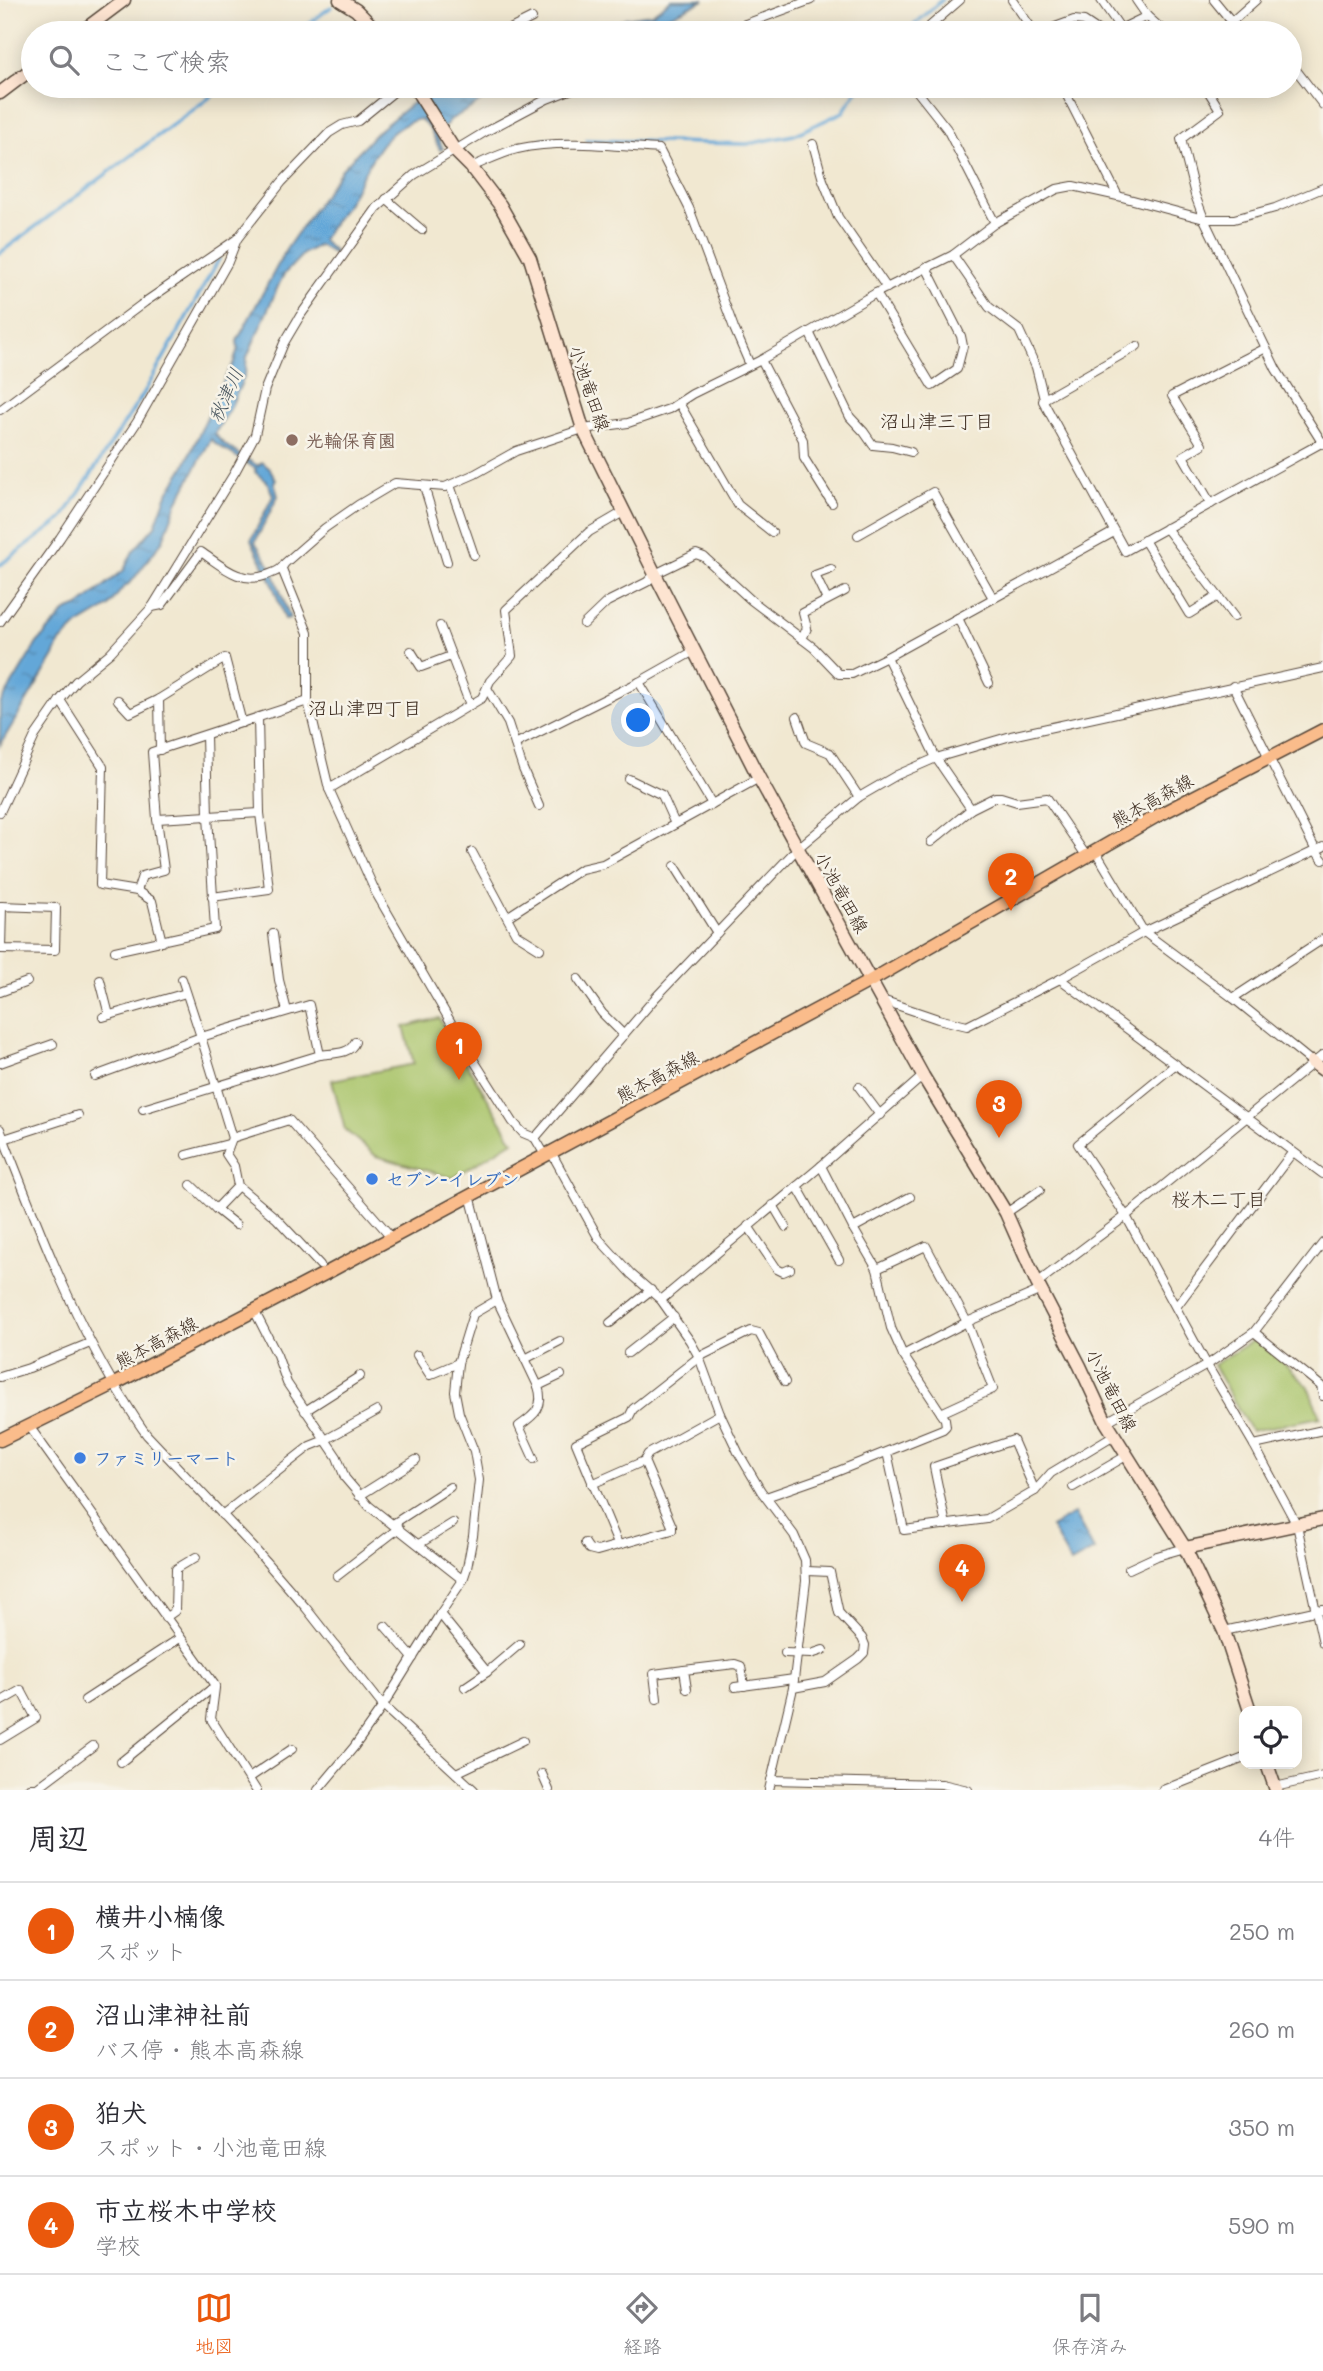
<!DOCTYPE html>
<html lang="ja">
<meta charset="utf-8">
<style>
body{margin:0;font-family:Mali,"Klee One",sans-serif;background:#f2f2f3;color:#2b2b33}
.controls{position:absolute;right:21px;bottom:21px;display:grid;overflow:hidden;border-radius:14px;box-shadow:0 4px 18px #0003}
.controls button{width:63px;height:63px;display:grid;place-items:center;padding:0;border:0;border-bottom:2px solid #e1e1e2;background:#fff;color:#2b2b33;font:35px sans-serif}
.you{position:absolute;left:639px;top:721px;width:24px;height:24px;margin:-18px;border:5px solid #fff;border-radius:50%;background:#1a73e8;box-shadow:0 0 0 10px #1a73e833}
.badge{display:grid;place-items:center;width:46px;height:46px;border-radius:50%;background:#ea580c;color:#fff;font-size:23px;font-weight:700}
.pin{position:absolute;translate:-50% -58px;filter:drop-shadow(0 2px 4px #0008)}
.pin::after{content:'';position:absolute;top:37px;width:24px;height:21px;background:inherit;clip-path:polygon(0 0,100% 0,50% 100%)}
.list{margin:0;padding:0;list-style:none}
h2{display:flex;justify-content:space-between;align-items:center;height:91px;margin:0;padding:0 28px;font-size:30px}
h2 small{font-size:23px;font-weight:400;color:#7c7c81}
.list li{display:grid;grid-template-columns:46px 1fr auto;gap:21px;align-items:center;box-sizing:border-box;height:98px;padding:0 28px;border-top:2px solid #e1e1e2}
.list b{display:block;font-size:26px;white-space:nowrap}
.list p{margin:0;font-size:23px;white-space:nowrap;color:#7c7c81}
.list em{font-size:23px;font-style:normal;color:#7c7c81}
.icon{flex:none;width:38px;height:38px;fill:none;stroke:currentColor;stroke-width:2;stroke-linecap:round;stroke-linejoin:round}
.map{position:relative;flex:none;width:1323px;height:1790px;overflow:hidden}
.search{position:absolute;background:#fff;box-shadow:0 4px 18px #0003;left:21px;right:21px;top:21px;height:77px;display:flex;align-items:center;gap:18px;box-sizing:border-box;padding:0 24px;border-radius:38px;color:#7c7c81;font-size:26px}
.sheet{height:483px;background:#fff}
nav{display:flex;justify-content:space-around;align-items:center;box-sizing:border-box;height:98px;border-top:2px solid #e1e1e2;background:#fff;font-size:19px;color:#7c7c81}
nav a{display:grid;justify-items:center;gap:4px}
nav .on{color:#ea580c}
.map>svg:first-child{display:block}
.park{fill:#aac56c;stroke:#727845;stroke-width:2}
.water{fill:url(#water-ripples);stroke:#50687b;stroke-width:2}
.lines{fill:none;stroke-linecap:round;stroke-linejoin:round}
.stream{stroke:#64a7d8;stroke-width:3.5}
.street-casing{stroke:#564639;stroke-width:10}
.secondary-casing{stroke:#564639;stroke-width:15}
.primary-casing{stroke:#564639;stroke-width:15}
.street{stroke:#fff;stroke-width:8}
.secondary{stroke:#fde4d1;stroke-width:12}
.primary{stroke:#fabc8b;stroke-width:12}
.education-dot{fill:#8d6e63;stroke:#f7f3e8;stroke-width:2.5}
.shop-dot{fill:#3f7fe0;stroke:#f7f3e8;stroke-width:2.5}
.labels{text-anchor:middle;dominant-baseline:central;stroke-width:5;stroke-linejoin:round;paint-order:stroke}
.street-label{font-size:18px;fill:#3b2a1e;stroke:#f7f3e8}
.education-label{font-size:18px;font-weight:bold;fill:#785e54;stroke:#f7f3e8;text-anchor:start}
.shop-label{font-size:18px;font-weight:bold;fill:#366cbe;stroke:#f7f3e8;text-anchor:start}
.water-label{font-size:19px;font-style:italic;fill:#49565f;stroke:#f7f3e8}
.neighbourhood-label{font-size:19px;fill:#3b2a1e;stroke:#f7f3e8}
</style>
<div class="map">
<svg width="1323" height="1790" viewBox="0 0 1323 1790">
<defs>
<pattern id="water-ripples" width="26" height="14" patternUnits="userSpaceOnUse" patternTransform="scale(1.75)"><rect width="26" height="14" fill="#64a7d8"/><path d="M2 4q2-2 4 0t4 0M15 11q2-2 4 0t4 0" fill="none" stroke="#5488af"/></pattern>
</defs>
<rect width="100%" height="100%" fill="#f7f3e8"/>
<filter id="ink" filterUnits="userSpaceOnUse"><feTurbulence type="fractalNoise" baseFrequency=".0143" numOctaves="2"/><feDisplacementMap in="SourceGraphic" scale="14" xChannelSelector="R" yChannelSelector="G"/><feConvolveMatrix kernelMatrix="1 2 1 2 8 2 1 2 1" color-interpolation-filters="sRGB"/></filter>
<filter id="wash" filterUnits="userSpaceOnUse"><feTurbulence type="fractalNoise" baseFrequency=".00686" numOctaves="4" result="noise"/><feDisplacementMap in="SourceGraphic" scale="28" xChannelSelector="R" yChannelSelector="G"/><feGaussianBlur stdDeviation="1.57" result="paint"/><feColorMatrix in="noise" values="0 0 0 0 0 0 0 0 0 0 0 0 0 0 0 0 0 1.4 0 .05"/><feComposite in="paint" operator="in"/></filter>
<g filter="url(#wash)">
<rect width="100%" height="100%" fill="#f1e8d1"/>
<g class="park">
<path d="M439 1018 513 1141 453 1178 376 1156 345 1130 332 1080 414 1064 404 1027Z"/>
<path d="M1257 1338 1308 1386 1320 1417 1251 1431 1213 1365Z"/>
</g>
<g class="water">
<path d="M671 0H704L634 33H602L625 18 652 14Z"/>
<path d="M434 86H499L473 107 451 119 437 135 443 149 440 150 429 127 420 119C381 127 367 170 350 199 341 214 330 226 322 240L335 252 334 254 319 245 304 253 284 274 279 284 247 357 245 374 241 384 229 411 215 433C220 445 246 458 258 466L262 462 270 469 276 480 274 482 278 496 255 542 272 569 290 618 285 619 271 580 251 540 273 496 268 483 255 472 256 469 216 444 211 439 177 503 163 540 132 581 122 589 108 607 78 625 60 642 54 656 0 745V704L37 643 66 611 79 606 124 570 133 551 155 526 166 496 184 467 225 378 234 362 238 348 237 341 287 248 343 168 379 130Z"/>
<path d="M1074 1514 1094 1550 1071 1563 1051 1527Z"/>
</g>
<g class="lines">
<g class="stream">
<path d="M296 33 331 7"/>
<path d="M905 33 942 0"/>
<path d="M540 140H566"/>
<path d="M587 140 747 144 794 135 843 112 860 86"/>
<path d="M0 253 225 86"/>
<path d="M0 565 62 519 144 393 219 259"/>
</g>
</g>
</g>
<g filter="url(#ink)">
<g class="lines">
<g class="street-casing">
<g id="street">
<path d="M1012 0 1035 33"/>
<path d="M1101 0 1121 29"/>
<path d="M1136 0 1147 16"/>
<path d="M1214 0 1232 22"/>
<path d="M502 33 532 18"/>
<path d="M721 33 811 0"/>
<path d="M922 33 960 0"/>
<path d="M1039 33 1074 20 1084 21 1102 33"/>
<path d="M1112 33 1147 16 1166 33"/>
<path d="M1219 33 1256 0"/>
<path d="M1290 62 1323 105"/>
<path d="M913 86 947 129 995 223"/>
<path d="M1062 86 1118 196"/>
<path d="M1205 86 1220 110 1181 139 1195 195 1204 219 1276 369 1323 444"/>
<path d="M813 144 823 180 838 217 887 288"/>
<path d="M471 167C486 161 501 153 517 149 562 139 613 146 659 149L689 208 734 328 750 365"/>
<path d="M386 199 422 230"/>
<path d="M953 255 989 307 1019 330 1036 367 1044 399 1043 401 1125 551 1323 442"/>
<path d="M876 293 932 386 957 369 963 346 961 336 926 267"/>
<path d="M809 332 850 417 864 432 873 445 892 447 911 452"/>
<path d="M761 360 803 440 804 458 832 503"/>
<path d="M1044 399 1137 346"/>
<path d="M679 403 738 505 772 532"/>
<path d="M0 410 145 302 237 239"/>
<path d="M450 485 474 555"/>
<path d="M424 486 447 562"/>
<path d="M1211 504 1183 456 1202 445 1172 396 1266 348"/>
<path d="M1166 528 1234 617"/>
<path d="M858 535 933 492 993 598"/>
<path d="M1144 540 1189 614 1218 596"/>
<path d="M282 569 308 633V701L329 789 376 893 464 1045 513 1122 523 1133 535 1138 545 1155"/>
<path d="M827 600 815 575 831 569"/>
<path d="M152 607 162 605 201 552C222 566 241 585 267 575 274 572 281 571 285 563L325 528 358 505 395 483 445 487 475 474 516 451 583 429 628 423 669 409 692 394 761 360 876 293 953 255 995 223 1057 189 1073 186 1118 196 1204 219H1234L1275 208 1323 188"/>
<path d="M958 618 989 683"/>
<path d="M0 622 60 538 137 422 228 262 237 239 282 182 329 133 342 125 358 121 401 86"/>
<path d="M584 624 607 602 647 582 655 574 696 554 704 557 751 600 814 648 839 674H852L887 657 1114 532"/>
<path d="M440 626 470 705"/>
<path d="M802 639 807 628 803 613 845 591"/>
<path d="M411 651 421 667 451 656"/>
<path d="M887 657 936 758 971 809"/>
<path d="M639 682 712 804"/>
<path d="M1233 686 1316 851 1323 860"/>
<path d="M487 688 508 723 523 769 539 806"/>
<path d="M159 699 160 750"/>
<path d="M60 700 103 767 100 885 137 891 152 901 162 942"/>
<path d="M118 700 130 713 159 699 225 658 242 723"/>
<path d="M797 717 806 743 830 753 859 797"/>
<path d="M515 744 639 682 694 651"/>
<path d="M629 779 662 795 675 824"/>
<path d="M329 789 482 698 490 681 512 656 506 610 589 532 625 511"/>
<path d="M0 812 35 736 60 700 76 681 110 653 152 607 235 472 255 435 265 389 284 343 300 316 377 208 414 175 485 132 547 99 580 86"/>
<path d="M157 819 260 813"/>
<path d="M931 842 971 809 995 797H1001L1017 802 1047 798 1087 857"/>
<path d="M472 852 516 934 540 949"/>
<path d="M1096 852 1144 932 1233 998 1312 1062"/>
<path d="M675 866 717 933"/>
<path d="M137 891 142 876 164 870 157 819 152 752 308 701"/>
<path d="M212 897 269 889 260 813 258 717"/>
<path d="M0 906 56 908 55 950 1 949 2 906"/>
<path d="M507 917 581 869 603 864 759 778"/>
<path d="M273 934 279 980 287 1011"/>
<path d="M115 951 215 929 208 816 206 735"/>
<path d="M578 979 602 1013 624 1035"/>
<path d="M1060 979 1323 1174"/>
<path d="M100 980 109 1015"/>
<path d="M0 992 27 982"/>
<path d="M1233 998 1323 939"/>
<path d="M882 1000 938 1019 967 1026 1060 979 1144 932 1323 847"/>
<path d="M103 1017 186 993"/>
<path d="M320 1055C332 1053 350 1055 355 1042"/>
<path d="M0 1063 53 1044"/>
<path d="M1176 1064 1078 1144 1126 1216 1207 1365 1254 1445 1297 1525 1323 1643"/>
<path d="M95 1076 201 1037 232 1138 289 1120 387 1232"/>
<path d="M859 1087 880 1115"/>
<path d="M143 1109 320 1055 309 1005 201 1037 182 979"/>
<path d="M0 1129C33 1214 66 1302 112 1381 124 1399 134 1418 147 1435L254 1548 306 1608 383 1706 474 1790"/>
<path d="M232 1138 226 1154 234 1166 238 1186 277 1219 320 1265"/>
<path d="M535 1138 656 997 798 848 859 797 897 775 936 758 1011 736 1323 668"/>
<path d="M4 1139 78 1115"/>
<path d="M551 1152 599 1239 631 1274 661 1300 690 1341 699 1357 720 1414 738 1452 761 1491 794 1535 805 1560 806 1581 793 1688 769 1790"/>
<path d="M186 1155 228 1144"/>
<path d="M821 1166 853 1228 877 1269 891 1328 903 1355"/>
<path d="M191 1185 216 1209"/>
<path d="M797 1186 839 1260"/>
<path d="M470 1195 497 1300 538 1386"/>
<path d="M773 1205 786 1227"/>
<path d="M1006 1213 1040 1190"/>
<path d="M236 1225 216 1209 238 1186"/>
<path d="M748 1226 777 1269 783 1272 790 1269"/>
<path d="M853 1228 910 1197"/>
<path d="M877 1269 926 1246 967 1322 993 1389 941 1413"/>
<path d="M1037 1283 1126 1216 1323 1055"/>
<path d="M661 1300 821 1166 923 1076"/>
<path d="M1176 1307 1292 1153"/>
<path d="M254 1310 277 1355 287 1383 337 1457 345 1478 369 1506 463 1580"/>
<path d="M610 1323 651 1290"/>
<path d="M1254 1332 1321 1386 1323 1396"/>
<path d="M628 1353 674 1317"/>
<path d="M417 1355 430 1375 458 1363"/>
<path d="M525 1359 560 1341"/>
<path d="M0 1377 29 1368 90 1343"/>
<path d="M305 1411 360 1376"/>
<path d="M1106 1422 1207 1365 1254 1332 1323 1243"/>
<path d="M29 1426 214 1684 215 1688 211 1719 256 1790"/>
<path d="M1254 1445 1323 1430"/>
<path d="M887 1452 904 1530 987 1519 1035 1491 1051 1473 1114 1435"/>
<path d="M534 1459 519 1426C535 1415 545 1407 538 1386L561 1375"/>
<path d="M592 1484 644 1461"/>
<path d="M1073 1487 1126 1456"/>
<path d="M359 1496 416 1460"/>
<path d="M766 1497 826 1476 943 1429 946 1426 945 1419 903 1355 967 1322 1041 1290"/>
<path d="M222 1515 310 1446 325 1440 377 1411"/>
<path d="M393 1524 450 1487"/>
<path d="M946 1525 934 1467 1013 1440 1035 1491"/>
<path d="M585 1543 589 1549 597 1551 672 1530V1526L644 1461 648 1454 720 1414"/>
<path d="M419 1544 453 1523"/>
<path d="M618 1544 576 1443 629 1417 633 1409 699 1357 751 1331 759 1333 785 1382"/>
<path d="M1129 1569 1157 1556 1185 1548"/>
<path d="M337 1576 399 1528"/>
<path d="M440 1614 487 1672 520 1644"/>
<path d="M165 1618 175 1611 176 1569 196 1557"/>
<path d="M385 1626 413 1658"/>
<path d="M1224 1631 1323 1609"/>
<path d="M785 1653 811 1654 823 1650"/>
<path d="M465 1687 487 1672"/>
<path d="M735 1687 794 1679"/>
<path d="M793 1688 825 1682 858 1659 864 1653 865 1645 862 1638 839 1613 830 1572 807 1571"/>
<path d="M687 1689 684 1670 735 1664 741 1666 744 1686"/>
<path d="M657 1699 654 1674 684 1670"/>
<path d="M85 1700 180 1638"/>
<path d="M0 1702 21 1690 36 1718 0 1740"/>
<path d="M121 1762 215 1686"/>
<path d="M456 1773 523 1741"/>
<path d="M542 1774 549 1790"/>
<path d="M249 1778 292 1749"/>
<path d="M771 1780 942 1784 968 1790"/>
<path d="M1275 1787 1323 1776"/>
<path d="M27 1790 30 1788H37L93 1746"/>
<path d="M318 1790 354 1747 383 1706 440 1614 463 1580 467 1568 473 1536 479 1480 474 1451 459 1413 455 1392 458 1363 473 1314 497 1300"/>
<path d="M1163 1790 1244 1758"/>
</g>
</g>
<g class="secondary-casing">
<g id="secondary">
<path d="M340 0 356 10 379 33"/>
<path d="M80 33 124 0"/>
<path d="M414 86 455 151 471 167 500 205 530 258 583 429 655 574 759 778 923 1076 1006 1213 1037 1283 1080 1366 1106 1422 1185 1548 1224 1631 1250 1711"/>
<path d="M0 93 33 68"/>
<path d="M1312 1062 1323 1070"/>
<path d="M1185 1548 1323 1519"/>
<path d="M1267 1764 1276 1790"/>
</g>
</g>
<g class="primary-casing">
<path id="primary" d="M0 1440 114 1384 330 1271 870 981 1155 817 1323 730"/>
</g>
<use href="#street" class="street"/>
<use href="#secondary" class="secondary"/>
<use href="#primary" class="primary"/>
</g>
</g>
<circle class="education-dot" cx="292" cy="440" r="7"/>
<g class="shop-dot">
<circle cx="372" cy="1179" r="7"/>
<circle cx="80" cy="1458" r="7"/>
</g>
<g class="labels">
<g class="street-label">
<text transform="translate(590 388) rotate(71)">小池竜田線</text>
<text transform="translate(1152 800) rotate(-29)">熊本高森線</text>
<text transform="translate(842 892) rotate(61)">小池竜田線</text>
<text transform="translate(657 1076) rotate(-28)">熊本高森線</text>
<text transform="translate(156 1342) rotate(-28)">熊本高森線</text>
<text transform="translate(1112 1390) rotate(63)">小池竜田線</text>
</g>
<g class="education-label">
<text x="306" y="440">光輪保育園</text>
</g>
<g class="shop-label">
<text x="386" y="1179">セブン-イレブン</text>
<text x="94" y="1458">ファミリーマート</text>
</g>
<g class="water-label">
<text transform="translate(225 395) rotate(-66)">秋津川</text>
</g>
<g class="neighbourhood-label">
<text x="937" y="420">沼山津三丁目</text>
<text x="365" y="707">沼山津四丁目</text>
<text x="1219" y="1198">桜木二丁目</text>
</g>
</g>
</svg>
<div class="controls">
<button><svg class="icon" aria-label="locate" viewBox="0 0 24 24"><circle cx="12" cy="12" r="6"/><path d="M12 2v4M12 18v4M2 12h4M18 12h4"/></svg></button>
</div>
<div class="you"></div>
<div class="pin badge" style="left:459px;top:1080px">1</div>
<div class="pin badge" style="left:1011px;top:911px">2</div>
<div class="pin badge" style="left:999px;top:1138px">3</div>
<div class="pin badge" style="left:962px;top:1602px">4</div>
<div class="search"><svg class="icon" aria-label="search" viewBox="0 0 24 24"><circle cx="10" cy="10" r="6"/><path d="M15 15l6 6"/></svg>ここで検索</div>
</div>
<section class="sheet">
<h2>周辺<small>4件</small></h2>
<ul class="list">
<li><span class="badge">1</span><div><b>横井小楠像</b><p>スポット</p></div><em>250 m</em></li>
<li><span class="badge">2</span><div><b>沼山津神社前</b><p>バス停 · 熊本高森線</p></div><em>260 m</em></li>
<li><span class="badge">3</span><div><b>狛犬</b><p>スポット · 小池竜田線</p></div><em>350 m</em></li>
<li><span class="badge">4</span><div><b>市立桜木中学校</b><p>学校</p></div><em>590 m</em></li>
</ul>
</section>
<nav>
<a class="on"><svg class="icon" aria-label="map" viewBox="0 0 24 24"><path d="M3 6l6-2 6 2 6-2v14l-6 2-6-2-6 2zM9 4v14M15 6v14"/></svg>地図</a>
<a><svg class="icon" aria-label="directions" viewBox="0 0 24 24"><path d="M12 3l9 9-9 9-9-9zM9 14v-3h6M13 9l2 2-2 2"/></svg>経路</a>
<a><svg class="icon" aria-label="saved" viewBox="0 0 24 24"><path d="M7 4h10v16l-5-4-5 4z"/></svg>保存済み</a>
</nav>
